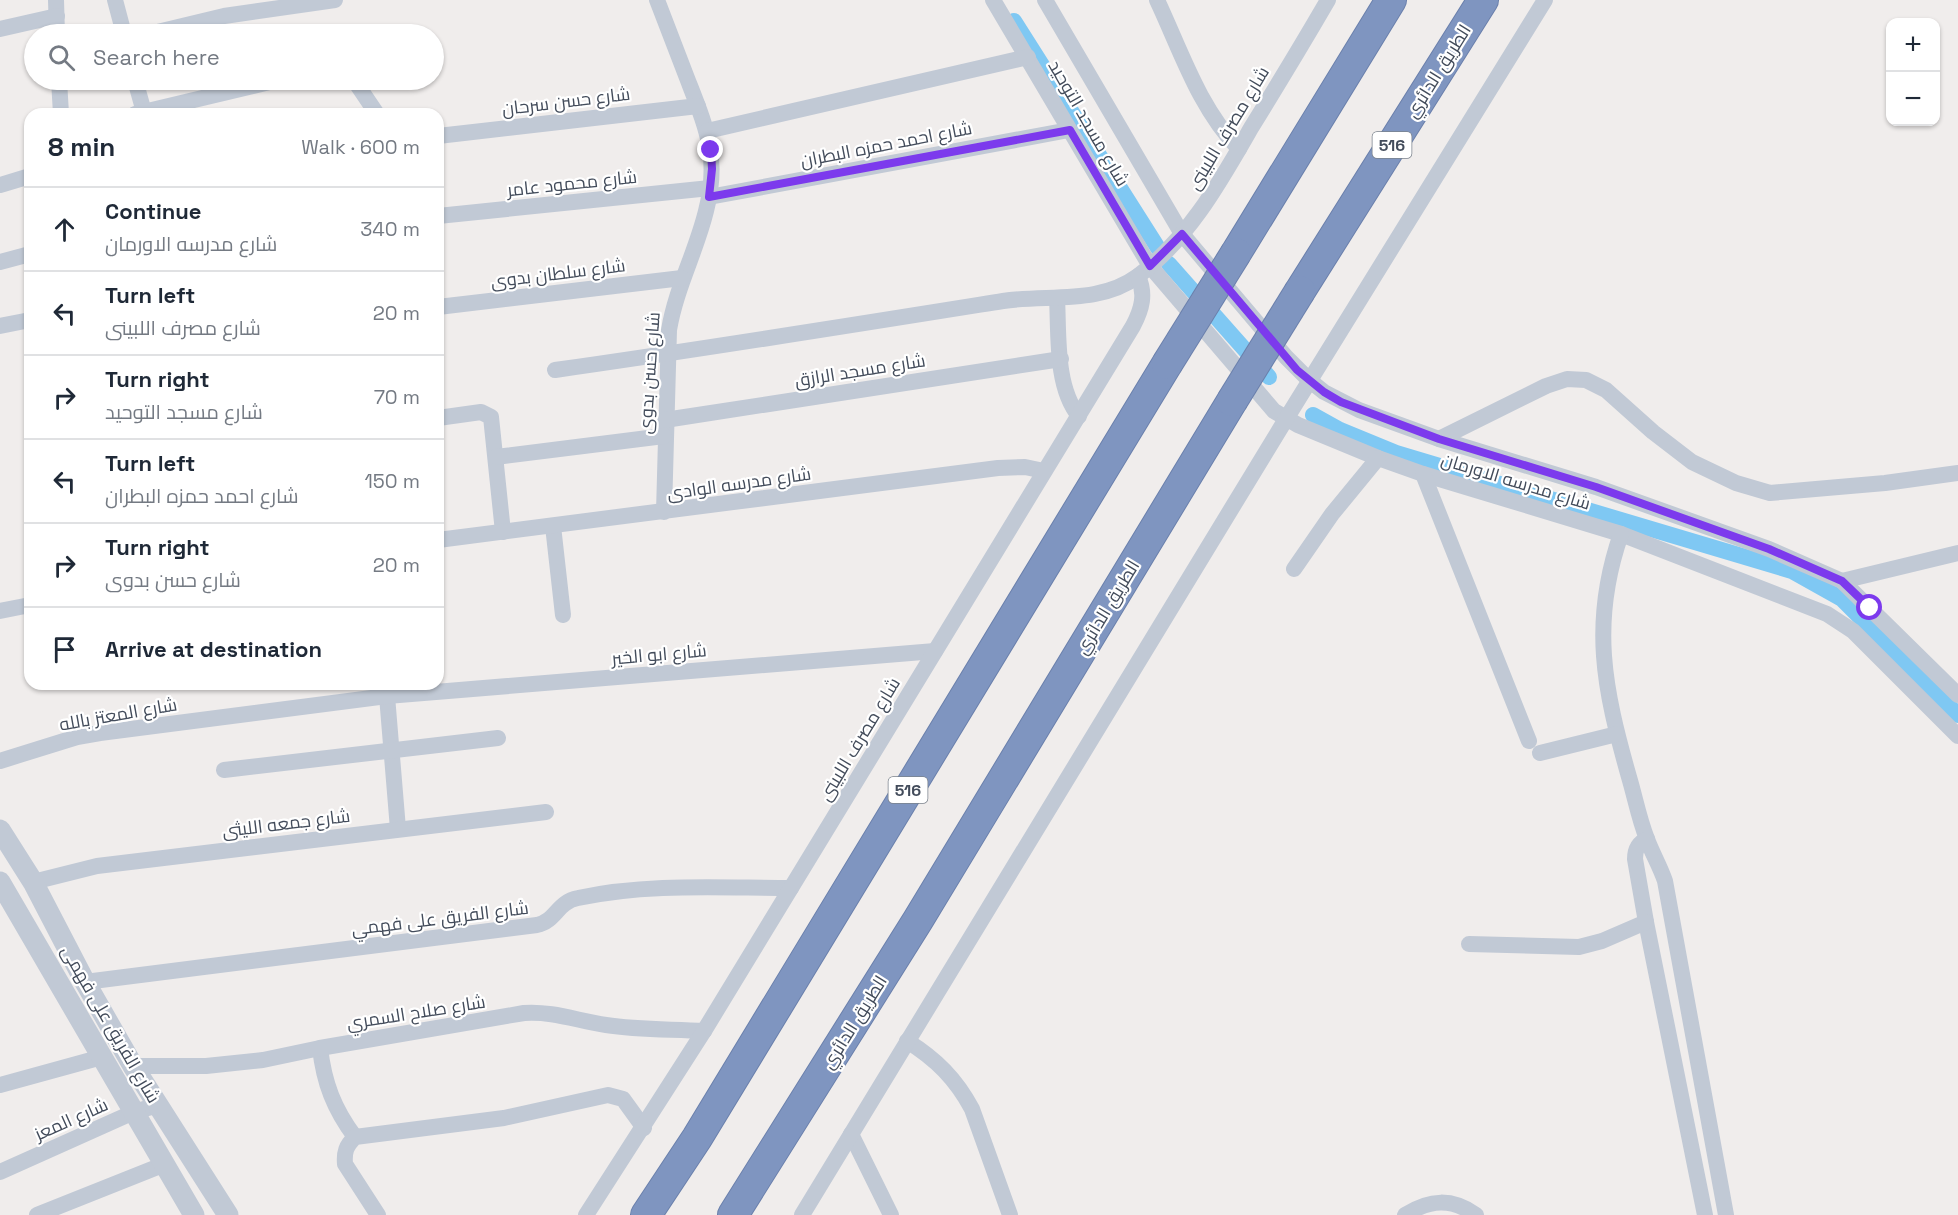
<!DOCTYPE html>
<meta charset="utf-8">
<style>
body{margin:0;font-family:"Space Grotesk",Cairo,sans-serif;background:#f6f6f7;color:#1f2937}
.controls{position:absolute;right:18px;top:18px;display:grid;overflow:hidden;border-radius:12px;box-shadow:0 2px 4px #0004}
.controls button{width:54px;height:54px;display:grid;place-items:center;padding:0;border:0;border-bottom:2px solid #e0e1e3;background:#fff;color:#1f2937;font:30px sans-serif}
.stop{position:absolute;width:18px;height:18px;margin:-14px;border:4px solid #7c3aed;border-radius:50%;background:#fff}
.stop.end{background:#7c3aed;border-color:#fff;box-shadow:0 2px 6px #0008}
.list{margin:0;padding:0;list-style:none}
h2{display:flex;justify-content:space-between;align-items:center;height:78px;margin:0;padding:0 24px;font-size:26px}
h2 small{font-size:20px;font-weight:400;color:#747a83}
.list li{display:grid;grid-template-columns:39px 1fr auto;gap:18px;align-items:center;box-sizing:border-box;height:84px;padding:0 24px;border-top:2px solid #e0e1e3}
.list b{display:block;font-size:22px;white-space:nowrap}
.list p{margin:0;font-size:20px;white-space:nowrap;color:#747a83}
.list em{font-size:20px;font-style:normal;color:#747a83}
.icon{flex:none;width:33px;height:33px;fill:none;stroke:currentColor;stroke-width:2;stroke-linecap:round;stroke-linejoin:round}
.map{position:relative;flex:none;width:1958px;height:1215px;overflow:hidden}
.search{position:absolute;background:#fff;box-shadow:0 2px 4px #0004;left:24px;top:24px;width:420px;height:66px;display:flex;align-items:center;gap:15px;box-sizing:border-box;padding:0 21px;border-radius:33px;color:#747a83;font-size:22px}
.panel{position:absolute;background:#fff;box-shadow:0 2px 4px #0004;left:24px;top:108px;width:420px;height:582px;border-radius:18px}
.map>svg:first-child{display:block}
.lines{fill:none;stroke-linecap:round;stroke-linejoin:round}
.canal{stroke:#7fc8f3;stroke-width:16}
.motorway-casing{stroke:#6b80ac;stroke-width:32}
.minor{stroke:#c1c9d5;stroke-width:16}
.tertiary{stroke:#c1c9d5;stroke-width:21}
.motorway{stroke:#7f95c0;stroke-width:30}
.motorway-bridge-casing{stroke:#6b80ac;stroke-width:32;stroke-linecap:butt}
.motorway-bridge{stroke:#7f95c0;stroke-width:30}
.route{stroke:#7c3aed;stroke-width:8}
.labels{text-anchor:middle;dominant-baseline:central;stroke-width:4.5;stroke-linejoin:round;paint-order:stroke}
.shield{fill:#fff;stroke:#7b828c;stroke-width:1.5}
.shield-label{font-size:16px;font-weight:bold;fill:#434c5b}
.street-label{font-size:18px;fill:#434c5b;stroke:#fff}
</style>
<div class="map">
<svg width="1958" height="1215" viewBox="0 0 1958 1215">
<rect width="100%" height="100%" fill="#f0edec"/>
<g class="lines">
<g class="canal">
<path d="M1014 21 1158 248"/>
<path d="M1169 264 1269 377"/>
<path d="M1313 415 1340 430 1396 453 1792 571 1842 599 1958 715"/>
</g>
<g class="motorway-casing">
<g id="motorway">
<path d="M1236 253 1391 0"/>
<path d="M1300 291 1483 0"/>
<path d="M646 1215 697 1138 1167 364"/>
<path d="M733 1215 918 920 1232 401"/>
</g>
</g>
<g class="minor">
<path d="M56 0 57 34"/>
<path d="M115 0 124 34"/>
<path d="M657 0C667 26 677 52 687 78 706 127 720 157 706 211 696 252 676 288 669 330L664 512"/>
<path d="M993 0 1150 266 1274 411 1298 425 1378 458 1423 474 1621 534 1827 614 1853 631 1958 736"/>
<path d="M1045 0 1182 234 1286 357 1309 380 1324 392 1359 410 1439 439 1596 487 1769 549 1842 581 1958 695"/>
<path d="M1157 0C1181 51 1199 108 1239 149"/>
<path d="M0 29 57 16"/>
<path d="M149 34 224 16 335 0"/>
<path d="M59 80 61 114"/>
<path d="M135 80 144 112"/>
<path d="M354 80 377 114"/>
<path d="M135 114 278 80"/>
<path d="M707 131 1028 57"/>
<path d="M438 136 698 106"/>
<path d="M0 185 30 176"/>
<path d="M709 197 1069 130"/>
<path d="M438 216 710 188"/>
<path d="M0 262 30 254"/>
<path d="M1057 298C1059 334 1055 387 1079 416"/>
<path d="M438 307 682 278"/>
<path d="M0 326 30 320"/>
<path d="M555 370C704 349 853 325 1003 301 1048 294 1099 305 1138 276 1189 238 1220 182 1251 128 1277 86 1303 43 1328 0"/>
<path d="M438 418 481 412 491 417 503 532"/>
<path d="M665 420 1061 359"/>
<path d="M1439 439 1546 386 1567 379 1586 380 1606 390 1653 432 1692 462 1736 483 1770 493 1885 483 1958 473"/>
<path d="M496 457 664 436"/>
<path d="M1423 474 1529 741"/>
<path d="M553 526 563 615"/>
<path d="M1621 534C1590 623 1604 689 1629 777 1635 797 1639 819 1647 839 1652 853 1660 866 1665 881L1726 1215"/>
<path d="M438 540 998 468 1025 467 1044 471"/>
<path d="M1294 569 1332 514 1378 458"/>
<path d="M1842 581 1958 553"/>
<path d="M0 611 30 605"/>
<path d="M387 696 398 829"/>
<path d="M1540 753 1617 734"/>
<path d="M0 761 77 737 100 733 387 696 935 651"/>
<path d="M224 770 498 738"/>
<path d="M1647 839C1638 843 1635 849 1635 859L1646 922 1705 1215"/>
<path d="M33 882 97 866 546 812"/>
<path d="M1469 944 1579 947 1602 941 1646 922"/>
<path d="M85 982 537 925C556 921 557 902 578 898 648 883 720 888 791 888"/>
<path d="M907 1041C936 1059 956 1079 972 1109L1010 1215"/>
<path d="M320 1048C324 1083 334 1109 355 1137"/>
<path d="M133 1066H206L263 1060 320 1048 524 1013C553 1011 578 1021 606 1025 638 1030 671 1029 704 1031"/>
<path d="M0 1085 102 1057"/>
<path d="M851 1134 891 1215"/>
<path d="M0 1172 134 1112 158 1105"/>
<path d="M37 1215 165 1164"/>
<path d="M378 1215 345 1164C344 1152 346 1146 355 1137L504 1118 608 1095 623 1099 644 1128"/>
<path d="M586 1215 704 1031 1133 326C1142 309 1146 294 1138 276"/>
<path d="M802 1215 1286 419 1545 0"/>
<path d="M1405 1215C1430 1199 1452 1198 1476 1215"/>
</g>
<g class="tertiary">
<path d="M0 830 33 882 85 982 133 1066 228 1215"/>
<path d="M0 882 194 1215"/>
</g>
<use href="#motorway" class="motorway"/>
<g class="motorway-bridge-casing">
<g id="motorway-bridge">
<path d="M1167 364 1236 253"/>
<path d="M1232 401 1300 291"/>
</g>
</g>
<use href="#motorway-bridge" class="motorway-bridge"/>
</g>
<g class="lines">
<path class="route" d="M711 150 712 169 709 197 1070 130 1150 266 1182 234 1297 370 1324 392 1341 402 1439 439 1596 487 1769 549 1842 581 1870 608"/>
</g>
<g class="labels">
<g class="shield">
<rect x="1372.5" y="132" width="39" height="26" rx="4.5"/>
<rect x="888.5" y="777" width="39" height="26" rx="4.5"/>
</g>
<g class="shield-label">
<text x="1392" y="145">516</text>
<text x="908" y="790">516</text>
</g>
<g class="street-label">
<text transform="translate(1438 71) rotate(-58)">الطريق الدائري</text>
<text transform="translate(566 101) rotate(-7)">شارع حسن سرحان</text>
<text transform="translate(1089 123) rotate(60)">شارع مسجد التوحيد</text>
<text transform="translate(1228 128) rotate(-59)">شارع مصرف اللبينى</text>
<text transform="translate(886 144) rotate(-11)">شارع احمد حمزه البطران</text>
<text transform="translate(572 183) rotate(-6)">شارع محمود عامر</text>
<text transform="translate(558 273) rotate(-7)">شارع سلطان بدوى</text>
<text transform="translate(860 370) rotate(-9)">شارع مسجد الرازق</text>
<text transform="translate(649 373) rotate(-86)">شارع حسن بدوى</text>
<text transform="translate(1516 481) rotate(17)">شارع مدرسه الاورمان</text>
<text transform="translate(739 483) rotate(-8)">شارع مدرسه الوادى</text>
<text transform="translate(1107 607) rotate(-59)">الطريق الدائري</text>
<text transform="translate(659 654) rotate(-5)">شارع ابو الخير</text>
<text transform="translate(118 714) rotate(-10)">شارع المعتز بالله</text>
<text transform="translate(859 739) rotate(-59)">شارع مصرف اللبينى</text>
<text transform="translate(286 823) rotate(-7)">شارع جمعه الليثى</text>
<text transform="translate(440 918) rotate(-7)">شارع الفريق على فهمي</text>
<text transform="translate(416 1012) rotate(-9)">شارع صلاح السمري</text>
<text transform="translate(854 1022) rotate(-58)">الطريق الدائري</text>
<text transform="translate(111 1024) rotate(60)">شارع الفريق على فهمى</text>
<text transform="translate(71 1119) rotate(-24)">شارع المعز</text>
</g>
</g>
</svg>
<div class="controls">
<button>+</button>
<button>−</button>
</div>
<div class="stop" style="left:1870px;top:608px"></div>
<div class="stop end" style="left:711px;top:150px"></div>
<div class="search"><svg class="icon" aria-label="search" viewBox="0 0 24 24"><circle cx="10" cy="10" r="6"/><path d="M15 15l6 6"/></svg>Search here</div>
<section class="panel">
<h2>8 min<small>Walk · 600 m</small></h2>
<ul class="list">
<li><svg class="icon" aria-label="ahead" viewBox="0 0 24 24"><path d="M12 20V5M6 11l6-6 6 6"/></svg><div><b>Continue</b><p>شارع مدرسه الاورمان</p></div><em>340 m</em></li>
<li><svg class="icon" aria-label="left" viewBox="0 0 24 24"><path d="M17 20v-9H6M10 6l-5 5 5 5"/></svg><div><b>Turn left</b><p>شارع مصرف اللبينى</p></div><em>20 m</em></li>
<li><svg class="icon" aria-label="right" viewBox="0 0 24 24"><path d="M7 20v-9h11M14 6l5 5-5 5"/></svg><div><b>Turn right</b><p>شارع مسجد التوحيد</p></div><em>70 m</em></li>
<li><svg class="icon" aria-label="left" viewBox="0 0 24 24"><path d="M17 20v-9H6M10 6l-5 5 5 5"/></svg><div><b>Turn left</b><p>شارع احمد حمزه البطران</p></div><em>150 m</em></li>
<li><svg class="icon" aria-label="right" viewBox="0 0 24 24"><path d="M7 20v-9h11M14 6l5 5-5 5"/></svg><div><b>Turn right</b><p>شارع حسن بدوى</p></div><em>20 m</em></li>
<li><svg class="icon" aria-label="arrive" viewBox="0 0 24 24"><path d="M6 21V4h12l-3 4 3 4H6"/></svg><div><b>Arrive at destination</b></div></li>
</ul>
</section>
</div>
